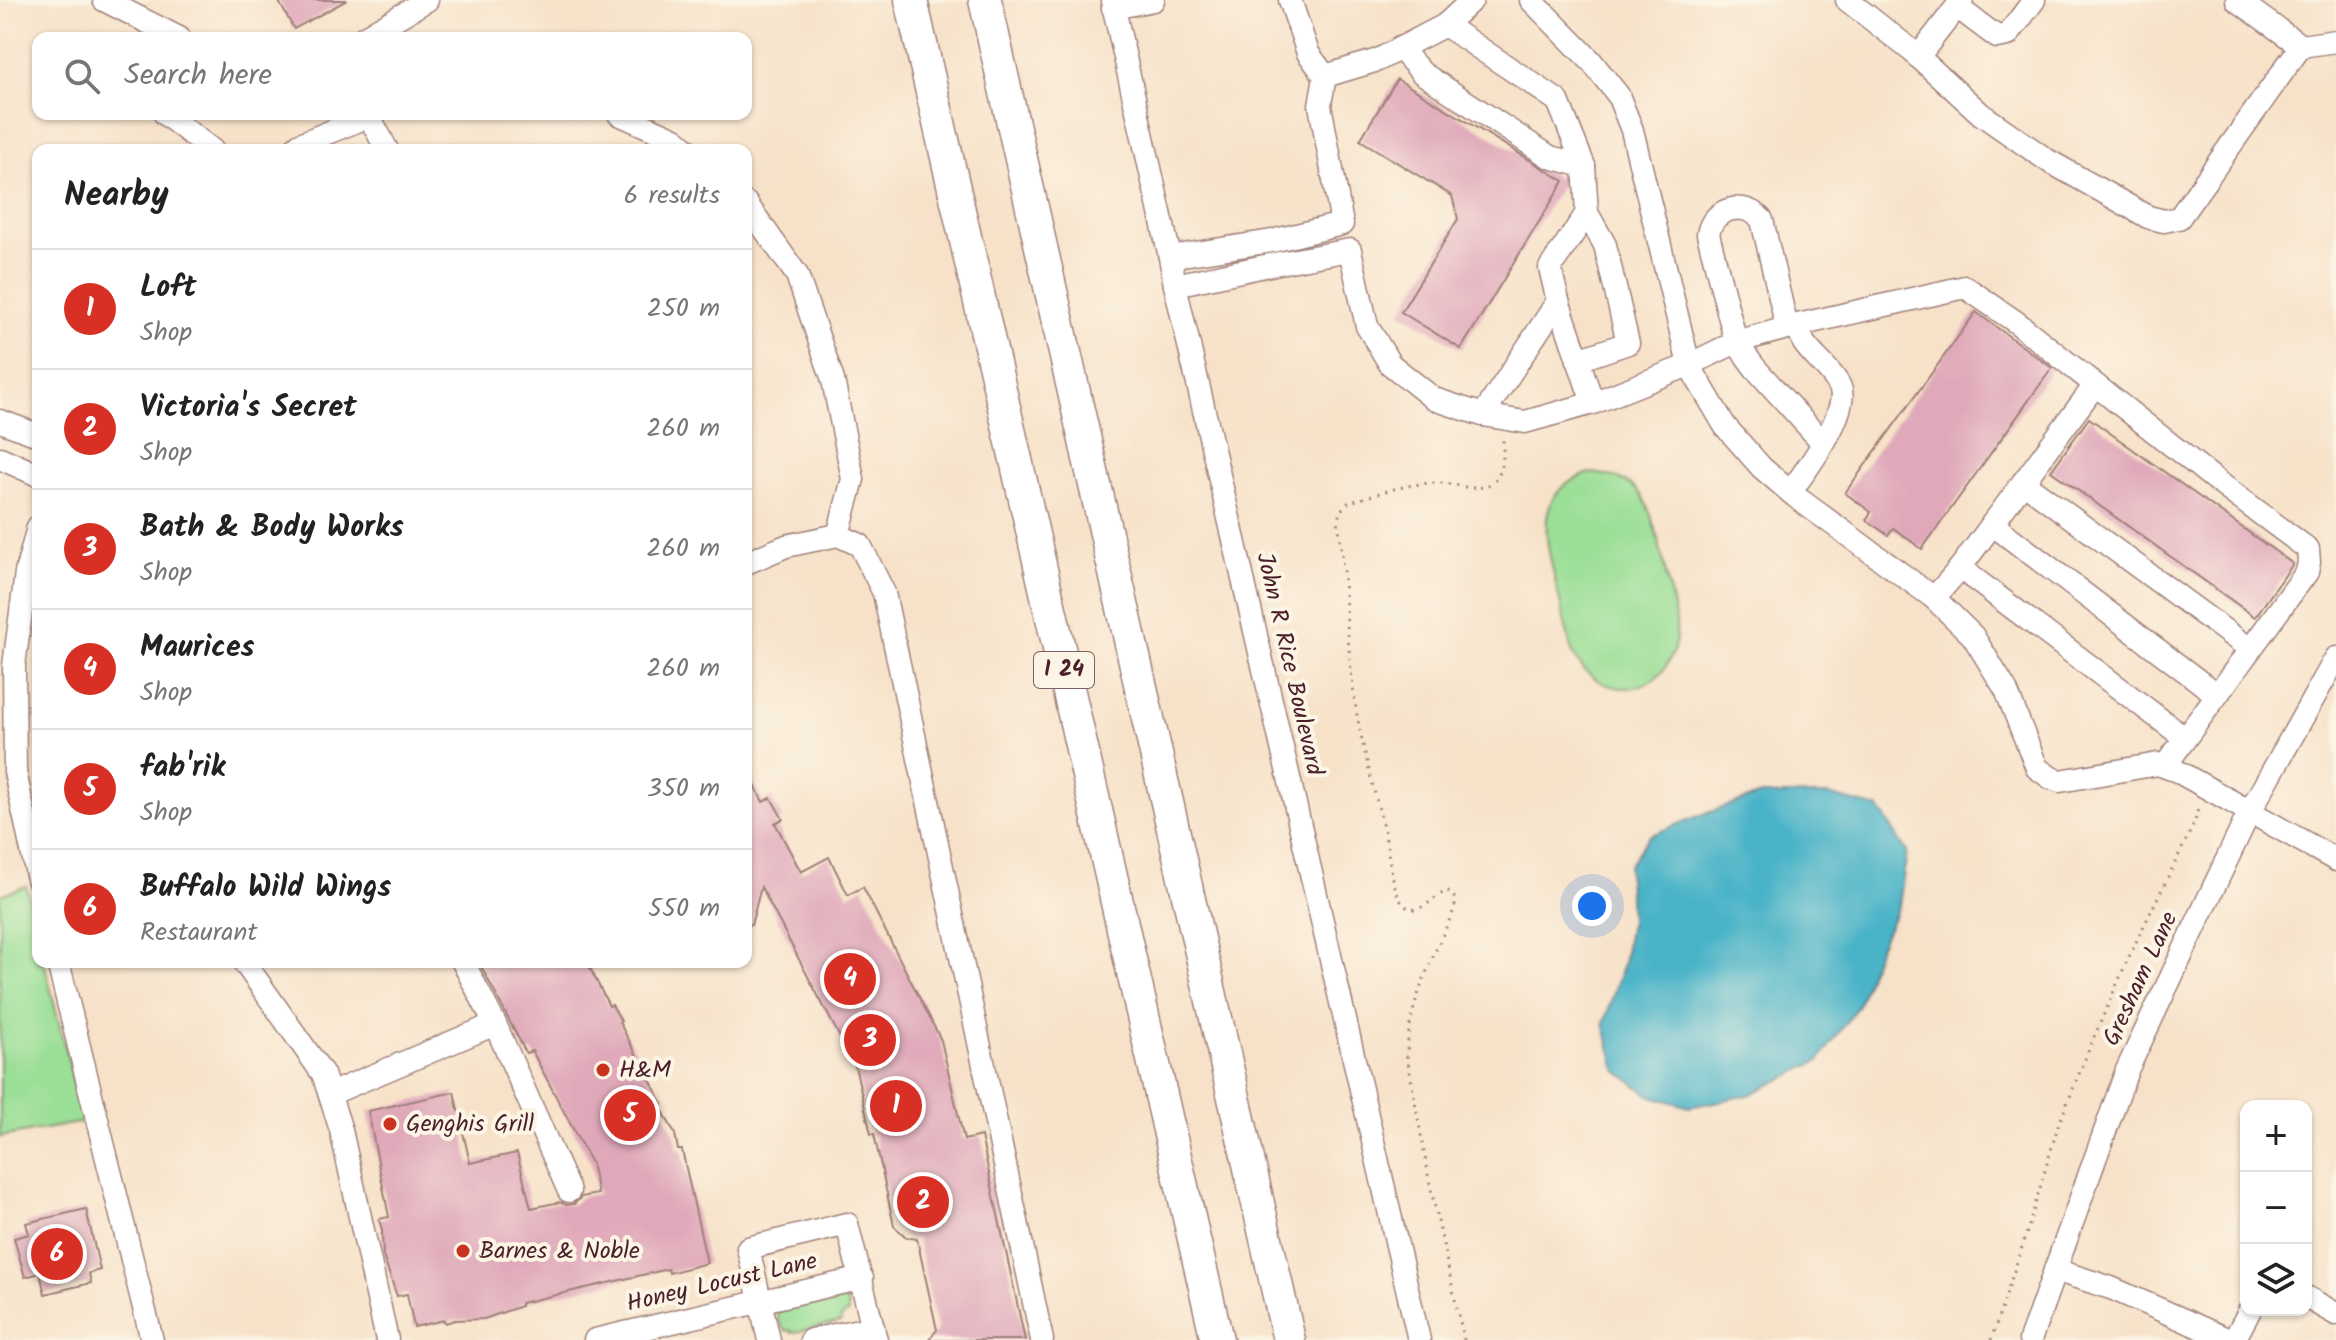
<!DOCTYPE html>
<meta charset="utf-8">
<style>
body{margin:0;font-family:Kalam,sans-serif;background:#f2f2f2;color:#222}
.controls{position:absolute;right:24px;bottom:24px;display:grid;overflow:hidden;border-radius:16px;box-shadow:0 2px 6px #0004}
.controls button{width:72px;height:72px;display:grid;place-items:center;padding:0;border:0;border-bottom:2px solid #e0e0e0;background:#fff;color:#222;font:40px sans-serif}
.you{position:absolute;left:1592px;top:906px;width:28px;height:28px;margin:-20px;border:6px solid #fff;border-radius:50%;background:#1a73e8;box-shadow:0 0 0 12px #1a73e833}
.badge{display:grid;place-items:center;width:52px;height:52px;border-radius:50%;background:#d93025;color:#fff;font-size:26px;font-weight:700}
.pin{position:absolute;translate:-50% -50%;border:4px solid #fff;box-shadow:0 2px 8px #0006}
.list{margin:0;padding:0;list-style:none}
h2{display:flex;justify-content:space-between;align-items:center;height:104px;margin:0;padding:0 32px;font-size:34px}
h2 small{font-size:26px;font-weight:400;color:#767676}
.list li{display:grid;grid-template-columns:52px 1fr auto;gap:24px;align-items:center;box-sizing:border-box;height:120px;padding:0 32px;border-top:2px solid #e0e0e0}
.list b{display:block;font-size:30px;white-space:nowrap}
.list p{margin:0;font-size:26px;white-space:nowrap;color:#767676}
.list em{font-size:26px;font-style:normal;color:#767676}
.icon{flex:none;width:44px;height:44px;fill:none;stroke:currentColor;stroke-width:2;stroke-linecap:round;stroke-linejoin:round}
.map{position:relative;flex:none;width:2336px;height:1340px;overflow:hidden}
.search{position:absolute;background:#fff;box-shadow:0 2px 6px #0004;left:32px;top:32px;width:720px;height:88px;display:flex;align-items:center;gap:20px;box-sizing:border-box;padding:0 28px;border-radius:16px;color:#767676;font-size:30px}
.panel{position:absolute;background:#fff;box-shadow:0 2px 6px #0004;left:32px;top:144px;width:720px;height:824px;border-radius:16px}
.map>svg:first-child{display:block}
.green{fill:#9bdf97;stroke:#727f61;stroke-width:2}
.water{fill:#49b3c7;stroke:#4a6979;stroke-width:2}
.building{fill:#e0a9ba}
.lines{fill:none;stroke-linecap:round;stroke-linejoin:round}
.minor-casing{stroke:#a0807a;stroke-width:25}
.highway-casing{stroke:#a0807a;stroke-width:35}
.path{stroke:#a0807a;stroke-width:3;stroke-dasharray:2 6;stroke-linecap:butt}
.minor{stroke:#fff;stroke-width:22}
.highway{stroke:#fff;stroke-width:32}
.poi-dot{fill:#c8321e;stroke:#fcf5e5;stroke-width:3}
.labels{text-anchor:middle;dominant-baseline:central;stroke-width:8;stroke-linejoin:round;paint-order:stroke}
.shield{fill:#fcf5e5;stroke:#7f5f63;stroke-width:2}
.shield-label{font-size:22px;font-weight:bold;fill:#4a1f2b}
.street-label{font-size:24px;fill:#4a1f2b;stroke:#fcf5e5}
.poi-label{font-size:24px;fill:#4a1f2b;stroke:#fcf5e5;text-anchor:start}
</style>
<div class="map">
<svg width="2336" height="1340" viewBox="0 0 2336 1340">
<rect width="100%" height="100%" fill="#fcf5e5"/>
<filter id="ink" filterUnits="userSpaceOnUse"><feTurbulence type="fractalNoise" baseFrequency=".0125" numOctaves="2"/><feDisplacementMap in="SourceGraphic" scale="16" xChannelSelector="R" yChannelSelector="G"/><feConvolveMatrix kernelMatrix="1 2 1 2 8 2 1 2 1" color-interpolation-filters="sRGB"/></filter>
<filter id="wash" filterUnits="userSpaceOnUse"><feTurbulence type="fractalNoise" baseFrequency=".006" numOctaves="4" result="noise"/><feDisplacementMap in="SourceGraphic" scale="32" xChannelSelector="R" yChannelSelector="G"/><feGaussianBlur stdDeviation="1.8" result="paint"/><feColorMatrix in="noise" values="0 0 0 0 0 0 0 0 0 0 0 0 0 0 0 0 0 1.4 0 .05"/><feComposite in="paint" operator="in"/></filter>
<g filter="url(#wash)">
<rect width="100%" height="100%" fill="#f7e2c9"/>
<g class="green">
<path d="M1591 473C1610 475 1629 479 1641 495 1657 517 1669 592 1676 622 1682 691 1606 714 1572 652 1566 627 1560 603 1555 579 1544 533 1534 489 1591 473Z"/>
<path d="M26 886 38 937V962H44L83 1122 0 1137V895Z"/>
<path d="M838 1292 839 1295 844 1296 848 1304V1313L841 1318V1322L792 1333 791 1330 787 1331C779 1325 774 1315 781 1307Z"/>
</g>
<path class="water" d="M1761 795H1828L1879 808 1907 852 1899 905 1878 949 1858 1005 1819 1061 1749 1095 1689 1107 1649 1095 1616 1070 1604 1023 1623 964 1630 923 1628 867 1649 836 1698 816Z"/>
<g id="blocks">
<g class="building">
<path d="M278 0H347L294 29Z"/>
<path d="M1397 79 1564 181 1461 349 1401 312 1458 219 1452 196 1360 140Z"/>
<path d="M1976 312 2052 368 1922 549 1893 528 1888 535 1866 520 1871 512 1845 493Z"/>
<path d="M2089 418 2293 564 2255 617 2051 471Z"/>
<path d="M746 767 763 802 771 798 783 819 775 823 801 872 829 857 848 895 863 887 941 1040 964 1140 981 1136 1025 1340H928L937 1330 917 1239 906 1237 894 1226 874 1134H871L855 1066 761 887 751 925 746 924Z"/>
<path d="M479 962H587L609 1006 612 1005 621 1021 619 1022 663 1104 660 1106 675 1134 678 1150H682L707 1263 669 1273 668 1269 521 1303V1306L484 1319 455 1320 445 1323 444 1320 414 1327 407 1294 397 1296 383 1256 382 1230 379 1219 389 1217 368 1111 454 1092 470 1163 517 1153 531 1208 560 1202 567 1205 574 1204 581 1197 598 1194 591 1163 532 1051 526 1053Z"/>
<path d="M86 1209 100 1270 89 1273 91 1283 45 1294 40 1273 25 1277 14 1238 29 1234 26 1223Z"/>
</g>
</g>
</g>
<g filter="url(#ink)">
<use href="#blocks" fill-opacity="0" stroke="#a0807a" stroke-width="2"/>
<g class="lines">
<g class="minor-casing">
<g id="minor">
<path d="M104 0 179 38"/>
<path d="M1112 0 1170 257 1175 285 1419 1340"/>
<path d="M1290 0 1308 53 1325 76"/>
<path d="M1531 0 1591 61 1618 95 1632 130 1689 365 1725 426 1762 468 1796 497 1934 598 1973 636 2006 690 2037 768 2051 778 2060 781 2158 764 2177 771 2336 860"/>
<path d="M1847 0 1912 51 1981 114 2047 160 2148 217 2164 221 2179 218 2301 46 2336 41"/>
<path d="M2237 0 2301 46"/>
<path d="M1957 7 1997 37 2008 35 2034 0"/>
<path d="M1113 8 1153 0"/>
<path d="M1445 25 1558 101 1584 166 1587 213 1550 268 1558 301 1483 415"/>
<path d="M363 38 427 0"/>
<path d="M1400 48 1422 73 1550 157 1584 166"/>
<path d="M1918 57 1962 0"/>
<path d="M165 114 212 150"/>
<path d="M619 114 675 139 688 150"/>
<path d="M369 116 387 150"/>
<path d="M293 150 300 144 374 114"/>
<path d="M746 203 797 275 833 380 853 479 838 535"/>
<path d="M1170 257 1272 241 1342 224 1320 105 1325 76 1378 60 1445 25 1472 0"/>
<path d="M1175 285 1274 264 1350 250 1367 326 1390 364 1434 399 1483 415 1525 422 1593 403 1689 365 1736 342 1798 325C1800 330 1801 337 1804 343 1814 358 1832 370 1840 387 1851 411 1805 472 1790 492"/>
<path d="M1558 301 1593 403"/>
<path d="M1798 325 1965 287 2016 322 2218 482 2308 549 2309 562 2307 572 2165 766"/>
<path d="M1787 328 1762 220C1745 200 1713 207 1708 234L1736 342 1755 368 1823 443"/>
<path d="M1578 360 1628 343 1605 245 1587 213"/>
<path d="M0 421 38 435"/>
<path d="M0 458 38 475"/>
<path d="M2023 482 2250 649"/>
<path d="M1992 524 2217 695"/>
<path d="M38 527 26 573 14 666 15 772 38 879"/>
<path d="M746 563 786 546 838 535 860 545 884 593 1042 1340"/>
<path d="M1960 568 2095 385"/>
<path d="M1934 598 1960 568 2185 738"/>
<path d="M58 962 152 1340"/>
<path d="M244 962 323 1074 341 1130 387 1340"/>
<path d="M463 962 495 1024"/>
<path d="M330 1094 495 1024 569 1191"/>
<path d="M2055 1270 2111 1288 2229 1340"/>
<path d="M2306 1297 2336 1314"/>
<path d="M595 1340 862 1278"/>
<path d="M769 1340 748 1248 847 1224 876 1340"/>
<path d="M811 1340 873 1327"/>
<path d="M2030 1340 2127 1070 2249 813 2336 658"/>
<path d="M2234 1340 2250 1310"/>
</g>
</g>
<g class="highway-casing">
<g id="highway">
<path d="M911 0 1217 1340"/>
<path d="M985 0 1289 1340"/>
</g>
</g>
<g class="path">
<path d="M1464 1340 1429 1180 1407 1056C1407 1003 1435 955 1455 907L1454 897 1448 891C1433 895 1421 917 1405 906 1392 896 1388 846 1384 830 1372 780 1357 730 1352 679 1346 626 1345 573 1338 520L1340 511 1348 503C1376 494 1410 482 1440 483 1458 483 1478 495 1494 481 1505 471 1503 451 1503 438"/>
<path d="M1991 1340 2028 1229 2058 1126 2094 1037 2131 952 2195 822 2198 808"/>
</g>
<use href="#minor" class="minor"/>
<use href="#highway" class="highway"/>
</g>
</g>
<g class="poi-dot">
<circle cx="603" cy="1070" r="8"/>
<circle cx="390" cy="1124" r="8"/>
<circle cx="463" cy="1251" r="8"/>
</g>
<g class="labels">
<rect class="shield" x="1034" y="652" width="60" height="36" rx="6"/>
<g class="shield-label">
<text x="1064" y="670">I 24</text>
</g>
<g class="street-label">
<text transform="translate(1289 664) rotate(77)">John R Rice Boulevard</text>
<text transform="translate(2141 979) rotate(-65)">Gresham Lane</text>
<text transform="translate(722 1283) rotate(-13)">Honey Locust Lane</text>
</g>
<g class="poi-label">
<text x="619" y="1070">H&amp;M</text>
<text x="406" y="1124">Genghis Grill</text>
<text x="479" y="1251">Barnes &amp; Noble</text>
</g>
</g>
</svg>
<div class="controls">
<button>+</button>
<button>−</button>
<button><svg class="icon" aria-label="layers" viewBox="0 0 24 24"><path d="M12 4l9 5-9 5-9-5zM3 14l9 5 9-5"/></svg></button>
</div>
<div class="you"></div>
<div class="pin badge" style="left:896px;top:1106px">1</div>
<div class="pin badge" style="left:923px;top:1202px">2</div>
<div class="pin badge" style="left:870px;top:1040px">3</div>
<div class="pin badge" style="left:850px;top:979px">4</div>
<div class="pin badge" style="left:630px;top:1115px">5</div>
<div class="pin badge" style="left:57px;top:1254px">6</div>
<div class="search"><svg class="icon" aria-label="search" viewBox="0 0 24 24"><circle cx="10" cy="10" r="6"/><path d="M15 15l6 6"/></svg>Search here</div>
<section class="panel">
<h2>Nearby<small>6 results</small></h2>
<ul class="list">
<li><span class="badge">1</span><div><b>Loft</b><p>Shop</p></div><em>250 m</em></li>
<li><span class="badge">2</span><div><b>Victoria's Secret</b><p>Shop</p></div><em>260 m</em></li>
<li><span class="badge">3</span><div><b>Bath &amp; Body Works</b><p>Shop</p></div><em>260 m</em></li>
<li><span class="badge">4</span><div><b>Maurices</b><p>Shop</p></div><em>260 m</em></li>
<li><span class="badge">5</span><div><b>fab'rik</b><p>Shop</p></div><em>350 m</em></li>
<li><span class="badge">6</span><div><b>Buffalo Wild Wings</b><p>Restaurant</p></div><em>550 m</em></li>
</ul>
</section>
</div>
